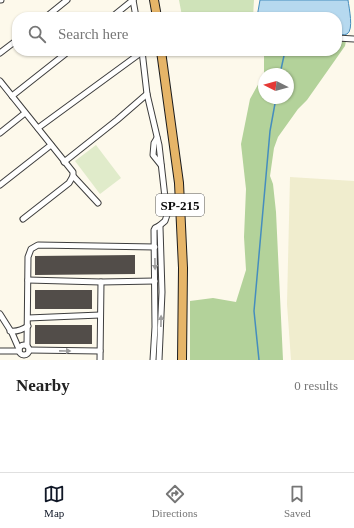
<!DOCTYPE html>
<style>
body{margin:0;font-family:Georgia,serif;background:#f6f6f6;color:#222}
.compass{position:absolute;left:258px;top:68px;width:36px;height:36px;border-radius:50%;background:#fff;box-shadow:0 1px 3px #0004;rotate:276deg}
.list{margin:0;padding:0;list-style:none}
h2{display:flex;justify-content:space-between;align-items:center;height:52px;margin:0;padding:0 16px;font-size:17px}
h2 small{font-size:13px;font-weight:400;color:#767676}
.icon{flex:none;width:22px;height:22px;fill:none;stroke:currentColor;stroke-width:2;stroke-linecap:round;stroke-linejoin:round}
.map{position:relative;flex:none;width:354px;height:360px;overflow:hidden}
.search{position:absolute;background:#fff;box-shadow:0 1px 3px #0004;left:12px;right:12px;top:12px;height:44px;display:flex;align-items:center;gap:10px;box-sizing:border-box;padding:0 14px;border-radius:16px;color:#767676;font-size:15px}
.sheet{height:112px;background:#fff}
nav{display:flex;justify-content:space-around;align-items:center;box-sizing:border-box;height:56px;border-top:1px solid #e0e0e0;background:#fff;font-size:11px;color:#767676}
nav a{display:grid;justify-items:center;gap:2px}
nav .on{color:#111827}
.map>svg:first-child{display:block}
.farmland{fill:#f0edce}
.green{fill:#cfe3b9}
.forest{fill:#b3d29a}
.pitch{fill:#e0ebca}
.water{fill:#b6d9ef;stroke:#458dbe}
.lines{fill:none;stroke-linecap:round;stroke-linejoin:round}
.stream{stroke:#458dbe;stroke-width:1.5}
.building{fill:#524d49}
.minor-casing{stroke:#3e3e3e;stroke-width:7}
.trunk-casing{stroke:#1c1c1c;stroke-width:10}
.minor{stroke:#fff;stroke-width:5}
.trunk{stroke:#e6b568;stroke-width:8}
.oneway{fill:#9d9d9d}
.labels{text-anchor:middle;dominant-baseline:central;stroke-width:4;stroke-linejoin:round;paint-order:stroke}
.shield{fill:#fff;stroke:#545454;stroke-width:1}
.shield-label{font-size:13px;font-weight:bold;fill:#0b0b0b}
</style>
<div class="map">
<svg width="354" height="360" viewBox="0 0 354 360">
<rect width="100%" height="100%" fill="#fdf9eb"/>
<path class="farmland" d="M290 177 354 181V360H291L287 304Z"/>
<path class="green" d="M179 0H254L253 17H190L182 16Z"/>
<path class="forest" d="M337 40 346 41 345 46 307 100 298 109 278 137 274 148 270 176 273 184 276 212 283 360H190V301L213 298 236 302 246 270 244 237 246 189 241 144 250 99 264 74V98H288V74H264V51H337Z"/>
<path class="pitch" d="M96 145 121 178 100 194 75 161Z"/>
<path class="water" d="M260 0H348C349 8 354 30 347 34 344 35 340 35 337 35V17H257Z"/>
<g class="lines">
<g class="stream">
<path d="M280 74 285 51"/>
<path d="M259 360 254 311 270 131 276 98"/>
</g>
</g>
<g class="building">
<path d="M135 255V274L35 275V256Z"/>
<rect x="35" y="290" width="57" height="19"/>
<rect x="35" y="325" width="57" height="19"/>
</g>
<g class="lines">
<g class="minor-casing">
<g id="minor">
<path d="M0 0H1"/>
<path d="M133 0 136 17"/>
<path d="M46 17 67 0"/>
<path d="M112 17 133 0"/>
<path d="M337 38 354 39"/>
<path d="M142 51 147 94 159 145 167 215 165 221 159 226"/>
<path d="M0 53 17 40"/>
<path d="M0 81 73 172V176L98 203"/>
<path d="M12 96 69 51"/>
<path d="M38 128 142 52"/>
<path d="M0 133 25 113"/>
<path d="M157 138 154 143 153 155 161 165"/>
<path d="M64 162 117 120 147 94"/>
<path d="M0 185 51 145"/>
<path d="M23 219 69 183 73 176"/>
<path d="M28 280 101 282 155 281"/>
<path d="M0 314 12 333 19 349"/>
<path d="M28 318 100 315"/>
<path d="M10 331C17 332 22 330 28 326"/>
<circle cx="24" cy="350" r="5"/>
<path d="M27 345 28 257 31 249 38 245 155 247"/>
<path d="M29 350 100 351"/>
<path d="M0 351H19"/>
<path d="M100 360 101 282"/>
<path d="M153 360 155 327 154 230 155 228 159 226 160 227 162 292 159 360"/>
</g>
</g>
<g class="trunk-casing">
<g id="trunk">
<path d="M154 0 157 17"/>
<path d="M161 51 179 183 183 268 182 360"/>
</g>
</g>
<use href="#minor" class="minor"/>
<use href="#trunk" class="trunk"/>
</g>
<defs><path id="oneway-solid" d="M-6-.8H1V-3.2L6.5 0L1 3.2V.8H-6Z"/></defs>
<g class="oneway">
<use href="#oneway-solid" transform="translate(155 264) rotate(89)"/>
<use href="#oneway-solid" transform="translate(161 321) rotate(-89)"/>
<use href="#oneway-solid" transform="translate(65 351) rotate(1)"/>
</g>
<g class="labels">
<rect class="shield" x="156" y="194" width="48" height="22" rx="3"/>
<g class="shield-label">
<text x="180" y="205">SP-215</text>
</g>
</g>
</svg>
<svg class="compass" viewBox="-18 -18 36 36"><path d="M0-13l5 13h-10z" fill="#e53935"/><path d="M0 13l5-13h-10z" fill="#767676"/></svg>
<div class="search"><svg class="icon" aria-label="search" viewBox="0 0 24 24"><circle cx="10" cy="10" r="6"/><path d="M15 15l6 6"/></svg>Search here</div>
</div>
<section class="sheet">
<h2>Nearby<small>0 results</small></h2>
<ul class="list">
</ul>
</section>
<nav>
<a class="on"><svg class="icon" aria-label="map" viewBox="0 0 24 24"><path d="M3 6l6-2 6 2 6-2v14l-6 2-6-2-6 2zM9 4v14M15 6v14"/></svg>Map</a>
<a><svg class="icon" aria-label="directions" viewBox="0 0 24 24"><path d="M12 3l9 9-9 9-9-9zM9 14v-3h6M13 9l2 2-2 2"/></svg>Directions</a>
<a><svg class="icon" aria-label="saved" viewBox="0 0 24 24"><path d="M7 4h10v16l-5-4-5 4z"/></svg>Saved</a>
</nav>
